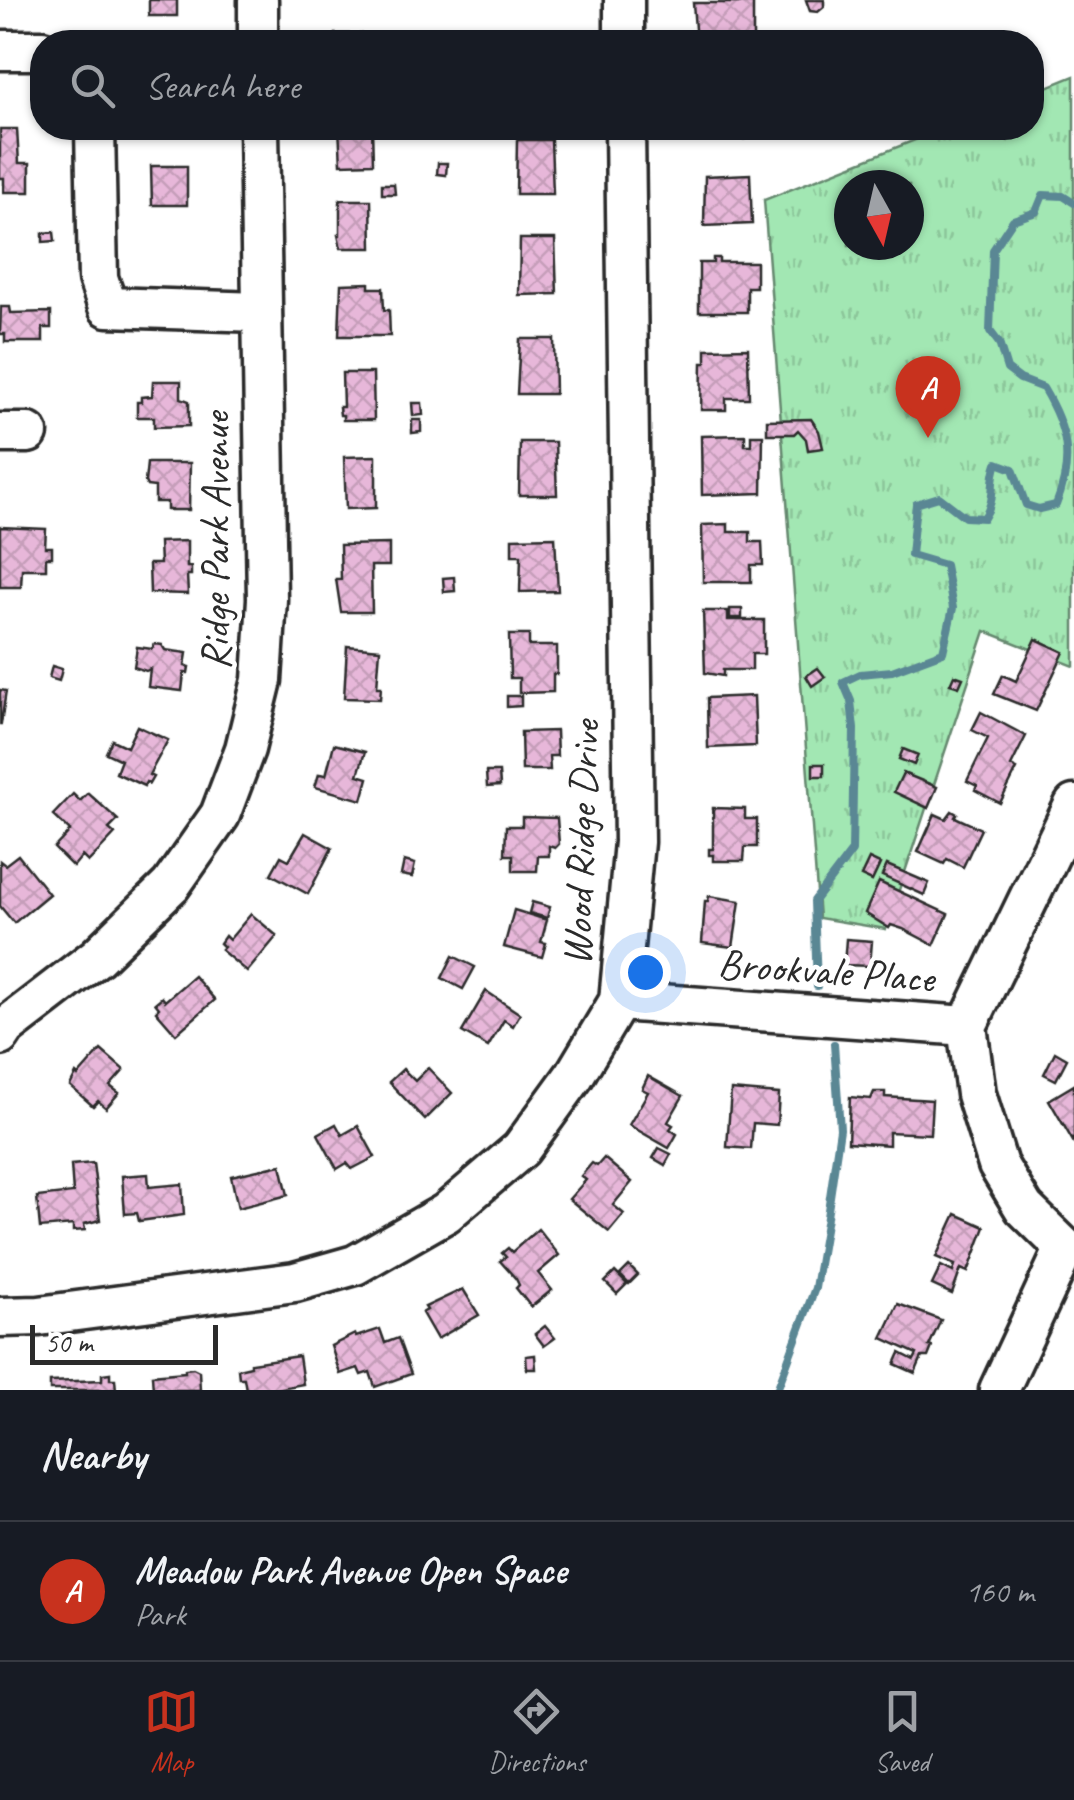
<!DOCTYPE html>
<style>
body{margin:0;font-family:Caveat,sans-serif;background:#20242c;color:#f1f3f6}
.compass{position:absolute;left:834px;top:170px;width:90px;height:90px;border-radius:50%;background:#171b24;box-shadow:0 2px 8px #0004;rotate:172deg}
.scale{position:absolute;left:30px;bottom:25px;width:188px;box-sizing:border-box;padding-left:10px;border:5px solid #2b2b2b;border-top:0;font-size:28px;line-height:35px;white-space:nowrap;color:#2b2b2b;-webkit-text-stroke:8px #fff;paint-order:stroke}
.you{position:absolute;left:645px;top:972px;width:35px;height:35px;margin:-25px;border:8px solid #fff;border-radius:50%;background:#1a73e8;box-shadow:0 0 0 15px #1a73e833}
.badge{display:grid;place-items:center;width:65px;height:65px;border-radius:50%;background:#c8321e;color:#fff;font-size:32px;font-weight:700}
.pin{position:absolute;translate:-50% -82px;filter:drop-shadow(0 2px 5px #0008)}
.pin::after{content:'';position:absolute;top:52px;width:35px;height:30px;background:inherit;clip-path:polygon(0 0,100% 0,50% 100%)}
.list{margin:0;padding:0;list-style:none}
h2{display:flex;justify-content:space-between;align-items:center;height:130px;margin:0;padding:0 40px;font-size:42px}
h2 small{font-size:32px;font-weight:400;color:#9ea1a6}
.list li{display:grid;grid-template-columns:65px 1fr auto;gap:30px;align-items:center;box-sizing:border-box;height:140px;padding:0 40px;border-top:2px solid #363941}
.list b{display:block;font-size:38px;white-space:nowrap}
.list p{margin:0;font-size:32px;white-space:nowrap;color:#9ea1a6}
.list em{font-size:32px;font-style:normal;color:#9ea1a6}
.icon{flex:none;width:55px;height:55px;fill:none;stroke:currentColor;stroke-width:2;stroke-linecap:round;stroke-linejoin:round}
.map{position:relative;flex:none;width:1074px;height:1390px;overflow:hidden}
.search{position:absolute;background:#171b24;box-shadow:0 2px 8px #0004;left:30px;right:30px;top:30px;height:110px;display:flex;align-items:center;gap:25px;box-sizing:border-box;padding:0 35px;border-radius:40px;color:#9ea1a6;font-size:38px}
.sheet{height:270px;background:#171b24}
nav{display:flex;justify-content:space-around;align-items:center;box-sizing:border-box;height:140px;border-top:2px solid #363941;background:#171b24;font-size:28px;color:#9ea1a6}
nav a{display:grid;justify-items:center;gap:5px}
nav .on{color:#c8321e}
.map>svg:first-child{display:block}
.park{fill:url(#park-tufts);stroke:#66896f;stroke-width:2.5;fill-rule:evenodd}
.lines{fill:none;stroke-linecap:round;stroke-linejoin:round}
.stream{stroke:#5a8794;stroke-width:8}
.building{fill:url(#building-cross-hatch);stroke:#2b2b2b;stroke-width:2.5}
.minor-casing{stroke:#2b2b2b;stroke-width:45}
.minor{stroke:#fff;stroke-width:38}
.labels{text-anchor:middle;dominant-baseline:central;stroke-width:9;stroke-linejoin:round;paint-order:stroke}
.street-label{font-size:42px;fill:#2b2b2b;stroke:#fff}
</style>
<div class="map">
<svg width="1074" height="1390" viewBox="0 0 1074 1390">
<defs>
<pattern id="park-tufts" width="24" height="20" patternUnits="userSpaceOnUse" patternTransform="scale(2.5)"><rect width="24" height="20" fill="#a2e7b3"/><path d="M3 7l-1-3M5 7V3M7 7l1-3M15 17l-1-3M17 17v-4M19 17l1-3" fill="none" stroke="#8cc69a"/></pattern>
<pattern id="building-cross-hatch" width="8" height="8" patternUnits="userSpaceOnUse" patternTransform="scale(2.5)"><rect width="8" height="8" fill="#e7b7d9"/><path d="M0 0l8 8M0 8l8-8" fill="none" stroke="#c69eba"/></pattern>
</defs>
<rect width="100%" height="100%" fill="#fff"/>
<filter id="ink" filterUnits="userSpaceOnUse"><feTurbulence type="fractalNoise" baseFrequency=".01" numOctaves="2"/><feDisplacementMap in="SourceGraphic" scale="20" xChannelSelector="R" yChannelSelector="G"/><feConvolveMatrix kernelMatrix="1 2 1 2 8 2 1 2 1" color-interpolation-filters="sRGB"/></filter>
<g filter="url(#ink)">
<path class="park" d="M1074 76V666L985 631 886 929 819 918 764 200 945 128H1032V93ZM849 185H909V245H849Z"/>
<g class="lines">
<g class="stream">
<path d="M817 986 814 901 852 851 854 729 851 701 843 682 860 674 892 671 943 652 953 608 945 565 911 555 916 504 939 497 965 517 984 518C997 497 989 485 997 463L1013 469 1026 505 1039 509 1056 505C1074 460 1068 430 1043 388L1020 379 1007 369 999 343 990 331 993 250 1013 220 1036 212 1043 195 1063 196 1074 203"/>
<path d="M777 1390 815 1288 827 1217 840 1129 834 1044"/>
</g>
</g>
<g class="building">
<rect x="149" y="0" width="28" height="16"/>
<path d="M806 0H824V7L818 12 810 11Z"/>
<path d="M693 3H753V42H696Z"/>
<rect x="335" y="34" width="29" height="8"/>
<path d="M547 40V42H499V41Z"/>
<path d="M339 128H372L373 163 341 164Z"/>
<path d="M695 128H744V139L696 140Z"/>
<path d="M0 129H17L19 163H30V192H4V178H0Z"/>
<path d="M517 140H551L553 194H516Z"/>
<path d="M438 163H447L446 175 437 174Z"/>
<path d="M151 166H187V205H152Z"/>
<path d="M750 174 752 224 704 226 705 176Z"/>
<path d="M382 184H394L395 194H382Z"/>
<path d="M340 200H371L372 248H341L338 235H340Z"/>
<path d="M54 232 55 241 43 242V233Z"/>
<path d="M520 239H555L557 294 519 295Z"/>
<path d="M713 258H719V262H756V287H747V312H699V263H713Z"/>
<path d="M369 283V288H383L384 310H389L390 336H339L341 284Z"/>
<path d="M1 307H10L11 313 51 312V328H43V342H5V334H0Z"/>
<path d="M520 339H554L555 394H517Z"/>
<path d="M748 348 749 398H726V410H701L702 363H706V349Z"/>
<path d="M342 373H373L374 420H343V415H340L339 407H343Z"/>
<path d="M153 381H181V398L189 401V426L154 427V417H137V402H141V397L152 396Z"/>
<path d="M412 403H422L423 415 413 416Z"/>
<path d="M811 419 819 431 823 448 808 450 806 439 798 430 794 434H767V420Z"/>
<path d="M412 420H421V432L412 433Z"/>
<path d="M745 435V445H751V435H763L762 493 702 495 701 436Z"/>
<path d="M520 442H555L557 495H519Z"/>
<path d="M376 456V508L346 509 344 457Z"/>
<path d="M147 463H190L189 510H167V502H155V487L147 486 145 482Z"/>
<path d="M728 524V532H750V542H762L763 565H751V582H703L702 525Z"/>
<path d="M0 527 46 529 45 547H52V557H46V569H22L21 587H0Z"/>
<path d="M555 537 558 591 520 592 521 555H512V538Z"/>
<path d="M187 541V567H191V575H187L188 594 150 593 149 564H160L159 542Z"/>
<path d="M389 544V566H371L372 612H341L336 579H341L340 545Z"/>
<path d="M454 577 455 591 444 592 443 578Z"/>
<rect x="730" y="609" width="12" height="9"/>
<path d="M703 611H728V620H764V654H752V670H723V676L705 673Z"/>
<path d="M509 635H529V646H557V674H553V692L519 693V678H510Z"/>
<path d="M1036 639 1064 652 1036 711 994 694 1003 675 1016 681Z"/>
<path d="M155 644 162 645 165 650 187 653 185 666 189 667 188 673H184L182 691 148 687 150 669 146 671 134 667 137 647 152 649Z"/>
<path d="M347 646 380 649 377 687H381L380 699 344 698Z"/>
<path d="M52 666 62 669 59 681 49 678Z"/>
<path d="M818 668 825 677 812 686 806 676Z"/>
<path d="M954 675 963 678 959 687 950 684Z"/>
<path d="M0 690 6 691 1 724H0Z"/>
<path d="M507 696H521V706L507 707Z"/>
<path d="M754 696 756 746 708 748 707 698Z"/>
<path d="M981 712 1026 736 1011 766 1017 769 1000 803 975 790 977 786 967 781 988 738 972 730Z"/>
<path d="M137 726 168 740 149 775 153 777 149 784 146 782 144 786 116 773 121 760 106 753 112 740 127 747Z"/>
<path d="M556 731 557 756H549L550 770H522L521 732Z"/>
<path d="M334 744 365 752 358 775 368 778 362 800 315 787 319 774 326 775Z"/>
<path d="M903 749 918 755 914 765 899 759Z"/>
<rect x="813" y="764" width="11" height="12"/>
<path d="M486 772H499L500 786 487 787Z"/>
<path d="M903 773 937 787 928 808 894 792Z"/>
<path d="M88 793 118 820 109 829 115 834 101 849 88 862 82 856 73 867 54 848 70 831 53 815 73 794 80 801Z"/>
<path d="M713 808 745 809V819H757V847H745L744 861H713V855H709V849H713Z"/>
<path d="M952 811 957 814 955 817 981 829 963 867 947 859 944 864 918 852 935 814 946 819Z"/>
<path d="M522 817 557 818 559 844 555 848 549 846V856H538L537 871H513V855H505L506 826H522Z"/>
<path d="M305 833 332 848 308 894 271 874 281 856 289 860Z"/>
<path d="M18 855 49 894 14 923 0 906V861L5 865Z"/>
<path d="M869 859 880 864 872 881 861 876Z"/>
<path d="M404 861 415 864 412 877 401 875Z"/>
<path d="M887 865 929 883 924 895 882 876Z"/>
<path d="M879 882 948 914 934 945 903 929 891 925 889 928 865 913Z"/>
<path d="M709 896 740 901 733 947 702 943 705 901H708Z"/>
<path d="M532 902 550 907 547 918 529 913Z"/>
<path d="M514 910 547 920 541 942 546 943 542 957 504 947Z"/>
<path d="M251 914 277 936 247 972 221 950 224 947 220 943 225 936 229 940Z"/>
<path d="M846 939 872 941 870 966 844 965Z"/>
<path d="M453 956 475 967 463 989 442 978Z"/>
<path d="M194 976 215 1000 176 1034 156 1011 159 1008 155 1003 162 997 165 1001Z"/>
<path d="M486 991 520 1014 513 1026 504 1020 488 1047 462 1032Z"/>
<path d="M101 1050 124 1070 110 1086 119 1093 106 1108 98 1101 93 1106 70 1086 76 1074 78 1076Z"/>
<path d="M1055 1052 1067 1059 1056 1080 1044 1074Z"/>
<path d="M428 1068 452 1093 425 1120 389 1082 403 1069 415 1081Z"/>
<path d="M648 1076 683 1096 668 1122 673 1125 670 1129 677 1134 669 1148 629 1125 648 1092 642 1089Z"/>
<path d="M1074 1085V1143L1049 1100Z"/>
<path d="M731 1090 779 1094 777 1125 753 1123 751 1149 727 1147Z"/>
<path d="M874 1092H885V1097L932 1100 930 1134 889 1132V1145L848 1142 850 1097 871 1099Z"/>
<path d="M336 1124 342 1135 358 1126 375 1157 352 1169 347 1163 337 1169 318 1134Z"/>
<path d="M659 1148 671 1154 665 1165 653 1158Z"/>
<path d="M604 1158 632 1182 613 1205 624 1214 609 1232 569 1199 586 1180 581 1176 592 1163 597 1166Z"/>
<path d="M93 1163 100 1220 84 1224 85 1230 73 1231V1225L40 1228 37 1197 73 1193 71 1165Z"/>
<path d="M281 1165 288 1195 238 1208 231 1176Z"/>
<path d="M148 1174 149 1187 182 1184 184 1215 139 1221 137 1213 125 1214 122 1176Z"/>
<path d="M956 1214 985 1227 968 1272 961 1269 952 1294 932 1285 941 1266 953 1272 955 1265 936 1257Z"/>
<path d="M538 1229 559 1255 538 1273 552 1290 531 1307 516 1288 519 1285 516 1279 500 1261 506 1257 502 1253 508 1248 512 1252Z"/>
<path d="M629 1266 638 1275 629 1284 620 1275Z"/>
<path d="M615 1272 627 1284 617 1294 605 1282Z"/>
<path d="M463 1289 479 1315 437 1339 422 1313 427 1310 425 1307Z"/>
<path d="M898 1304 941 1320 929 1346 932 1347 928 1357H922L915 1373 895 1364 900 1353 914 1360 917 1354 882 1338Z"/>
<path d="M545 1326 555 1338 544 1346 535 1334Z"/>
<path d="M380 1329 385 1343 398 1338 411 1374 375 1387 370 1372 361 1375 358 1368 340 1374 331 1346 355 1334 356 1337Z"/>
<path d="M535 1355 536 1369H527L526 1356Z"/>
<path d="M299 1356 303 1384 270 1390H246L244 1378H239L238 1369 251 1366V1363Z"/>
<path d="M193 1368 199 1371 200 1390H153L152 1375 185 1372V1369Z"/>
<path d="M110 1373V1379H115L116 1390H50V1382L102 1380V1374Z"/>
</g>
<g class="lines">
<g class="minor-casing">
<g id="minor">
<path d="M258 0V42"/>
<path d="M624 0V42"/>
<path d="M0 50H42"/>
<path d="M95 128 98 278 108 307 260 312"/>
<path d="M0 433H28"/>
<path d="M619 1001 967 1026"/>
<path d="M0 1036 6 1027 97 957 171 885 220 815 245 749 262 680 267 599 259 128"/>
<path d="M1065 1248 1024 1208 998 1165 976 1094 967 1026 1074 805"/>
<path d="M0 1317 39 1316 295 1282 355 1265 446 1213 521 1149 574 1076 619 1001 634 842 625 128"/>
<path d="M999 1390 1065 1248"/>
</g>
</g>
<use href="#minor" class="minor"/>
</g>
</g>
<g class="labels">
<g class="street-label">
<text transform="translate(215 541) rotate(-90)">Ridge Park Avenue</text>
<text transform="translate(581 843) rotate(-88)">Wood Ridge Drive</text>
<text transform="translate(826 971) rotate(4)">Brookvale Place</text>
</g>
</g>
</svg>
<svg class="compass" viewBox="-18 -18 36 36"><path d="M0-13l5 13h-10z" fill="#e53935"/><path d="M0 13l5-13h-10z" fill="#9ea1a6"/></svg>
<div class="scale">50 m</div>
<div class="you"></div>
<div class="pin badge" style="left:928px;top:438px">A</div>
<div class="search"><svg class="icon" aria-label="search" viewBox="0 0 24 24"><circle cx="10" cy="10" r="6"/><path d="M15 15l6 6"/></svg>Search here</div>
</div>
<section class="sheet">
<h2>Nearby<small></small></h2>
<ul class="list">
<li><span class="badge">A</span><div><b>Meadow Park Avenue Open Space</b><p>Park</p></div><em>160 m</em></li>
</ul>
</section>
<nav>
<a class="on"><svg class="icon" aria-label="map" viewBox="0 0 24 24"><path d="M3 6l6-2 6 2 6-2v14l-6 2-6-2-6 2zM9 4v14M15 6v14"/></svg>Map</a>
<a><svg class="icon" aria-label="directions" viewBox="0 0 24 24"><path d="M12 3l9 9-9 9-9-9zM9 14v-3h6M13 9l2 2-2 2"/></svg>Directions</a>
<a><svg class="icon" aria-label="saved" viewBox="0 0 24 24"><path d="M7 4h10v16l-5-4-5 4z"/></svg>Saved</a>
</nav>
